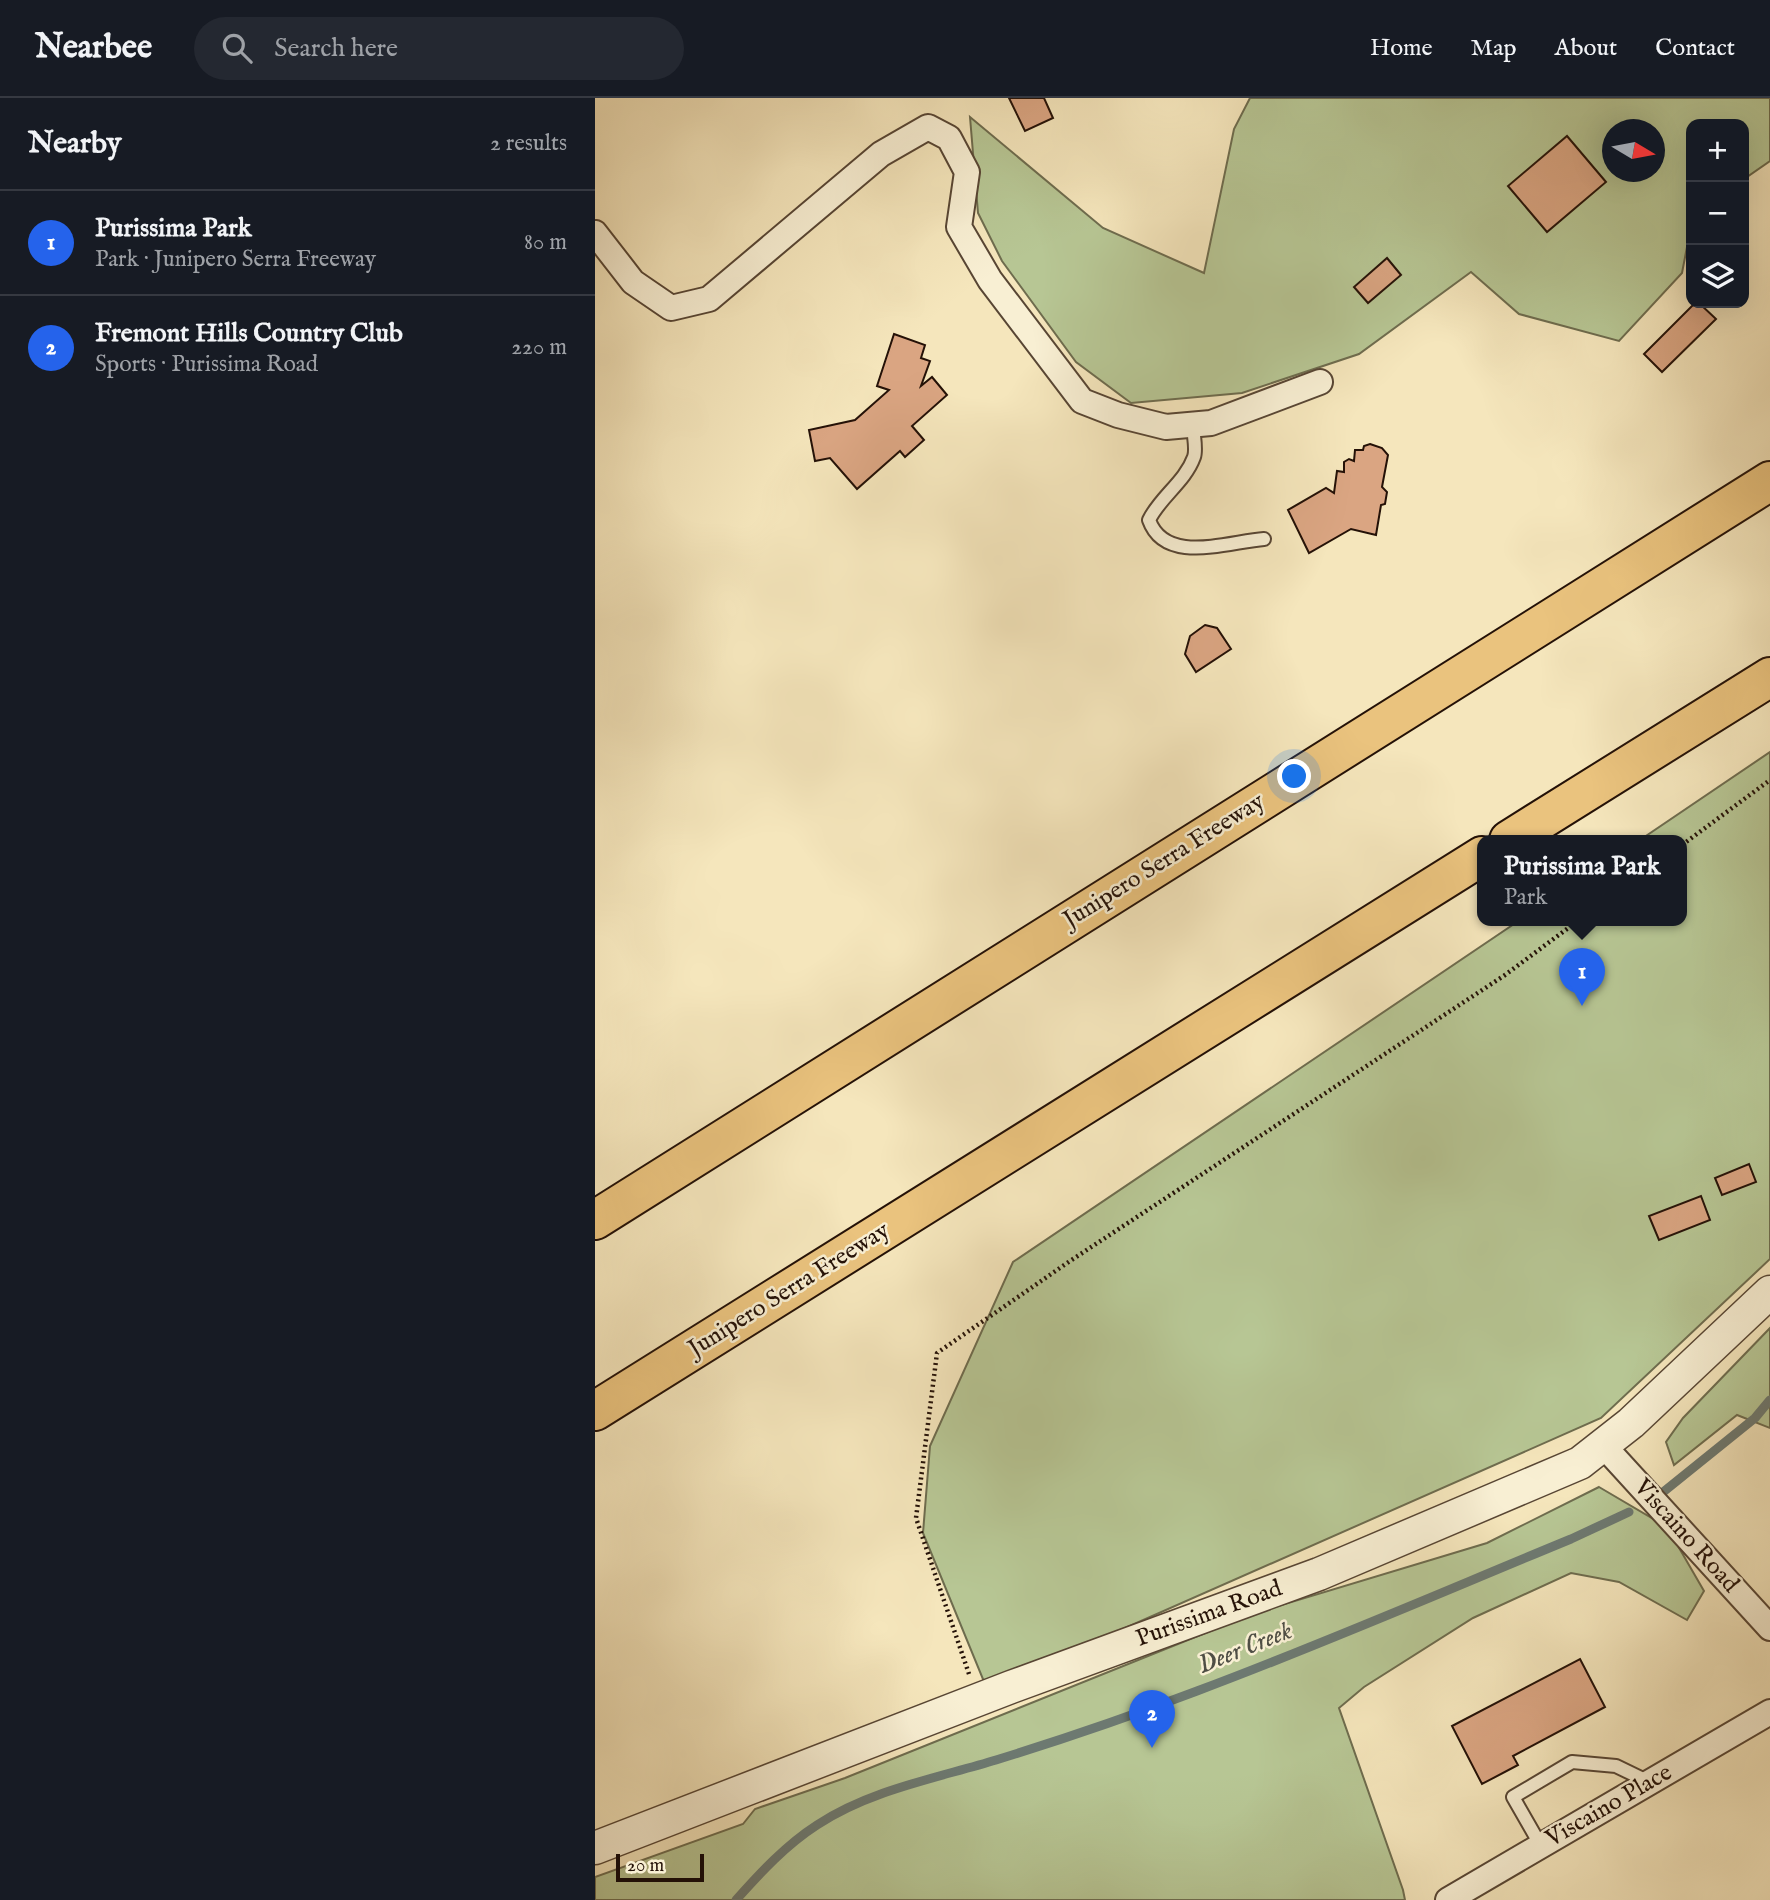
<!DOCTYPE html>
<meta charset="utf-8">
<style>
body{margin:0;font-family:"IM FELL English",serif;background:#242831;color:#f1f3f6}
.controls{position:absolute;right:21px;top:21px;display:grid;overflow:hidden;border-radius:14px;box-shadow:0 7px 28px #0002}
.controls button{width:63px;height:63px;display:grid;place-items:center;padding:0;border:0;border-bottom:2px solid #363941;background:#171b24;color:#f1f3f6;font:35px sans-serif}
.compass{position:absolute;left:1007px;top:21px;width:63px;height:63px;border-radius:50%;background:#171b24;box-shadow:0 7px 28px #0002;rotate:100deg}
.scale{position:absolute;left:21px;bottom:18px;width:88px;box-sizing:border-box;padding-left:7px;border:4px solid #241107;border-top:0;font-size:19px;line-height:24px;white-space:nowrap;color:#241107;-webkit-text-stroke:5px #f8efd3;paint-order:stroke}
.you{position:absolute;left:700px;top:679px;width:24px;height:24px;margin:-18px;border:5px solid #fff;border-radius:50%;background:#1a73e8;box-shadow:0 0 0 10px #1a73e833}
.badge{display:grid;place-items:center;width:46px;height:46px;border-radius:50%;background:#2563eb;color:#fff;font-size:23px;font-weight:700}
.pin{position:absolute;translate:-50% -58px;filter:drop-shadow(0 2px 4px #0008)}
.pin::after{content:'';position:absolute;top:37px;width:24px;height:21px;background:inherit;clip-path:polygon(0 0,100% 0,50% 100%)}
.popup{position:absolute;left:882px;top:737px;width:210px;height:91px;box-sizing:border-box;display:grid;place-content:center;border-radius:14px;background:#171b24;filter:drop-shadow(0 2px 5px #0005);font-size:23px;white-space:nowrap;color:#9ea1a6}
.popup b{font-size:26px;color:#f1f3f6}
.popup::after{content:'';position:absolute;left:50%;top:100%;margin-left:-14px;border:14px solid transparent;border-top-color:#171b24}
.list{margin:0;padding:0;list-style:none}
h2{display:flex;justify-content:space-between;align-items:center;height:91px;margin:0;padding:0 28px;font-size:30px}
h2 small{font-size:23px;font-weight:400;color:#9ea1a6}
.list li{display:grid;grid-template-columns:46px 1fr auto;gap:21px;align-items:center;box-sizing:border-box;height:105px;padding:0 28px;border-top:2px solid #363941}
.list b{display:block;font-size:26px;white-space:nowrap}
.list p{margin:0;font-size:23px;white-space:nowrap;color:#9ea1a6}
.list em{font-size:23px;font-style:normal;color:#9ea1a6}
.icon{flex:none;width:38px;height:38px;fill:none;stroke:currentColor;stroke-width:2;stroke-linecap:round;stroke-linejoin:round}
.map{position:relative;flex:none;width:1175px;height:1802px;overflow:hidden}
header{display:flex;align-items:center;gap:42px;box-sizing:border-box;height:98px;padding:0 35px;background:#171b24;border-bottom:2px solid #363941}
header strong{font-size:33px}
nav{display:flex;gap:38px;margin-inline-start:auto;font-size:24px}
.search{width:490px;height:63px;background:#242831;display:flex;align-items:center;gap:18px;box-sizing:border-box;padding:0 24px;border-radius:38px;color:#9ea1a6;font-size:26px}
main{display:flex}
aside{flex:1;background:#171b24}
.map>svg:first-child{display:block}
.green{fill:#b7c694;stroke:#6e6c4e;stroke-width:2;fill-rule:evenodd}
.lines{fill:none;stroke-linecap:round;stroke-linejoin:round}
.stream{stroke:#6d7971;stroke-width:9}
.building{fill:#daa582;stroke:#241107;stroke-width:2}
.service-casing{stroke:#584634;stroke-width:16}
.minor-casing{stroke:#584634;stroke-width:28}
.tertiary-casing{stroke:#584634;stroke-width:35}
.motorway-casing{stroke:#241107;stroke-width:42}
.path{stroke:#241107;stroke-width:4.5;stroke-dasharray:2 3.5;stroke-linecap:butt}
.service{stroke:#f8efd3;stroke-width:12}
.minor{stroke:#f8efd3;stroke-width:24}
.tertiary{stroke:#f8efd3;stroke-width:32}
.motorway{stroke:#eac37e;stroke-width:38}
.labels{text-anchor:middle;dominant-baseline:central;stroke-width:5;stroke-linejoin:round;paint-order:stroke}
.street-label{font-size:24px;fill:#241107;stroke:#f8efd3}
.water-label{font-size:26px;font-style:italic;fill:#4f4e45;stroke:#f8efd3}
</style>
<header>
<strong>Nearbee</strong>
<div class="search"><svg class="icon" aria-label="search" viewBox="0 0 24 24"><circle cx="10" cy="10" r="6"/><path d="M15 15l6 6"/></svg>Search here</div>
<nav><a>Home</a><a>Map</a><a>About</a><a>Contact</a></nav>
</header>
<main>
<aside>
<h2>Nearby<small>2 results</small></h2>
<ul class="list">
<li><span class="badge">1</span><div><b>Purissima Park</b><p>Park · Junipero Serra Freeway</p></div><em>80 m</em></li>
<li><span class="badge">2</span><div><b>Fremont Hills Country Club</b><p>Sports · Purissima Road</p></div><em>220 m</em></li>
</ul>
</aside>
<div class="map">
<svg width="1175" height="1802" viewBox="0 0 1175 1802">
<rect width="100%" height="100%" fill="#f5e6bc"/>
<filter id="stains"><feTurbulence type="fractalNoise" baseFrequency=".00286" numOctaves="4"/><feColorMatrix values="0 0 0 0 .2 0 0 0 0 .09 0 0 0 0 .02 0 0 0 .5 -.17"/></filter>
<radialGradient id="worn" r=".72"><stop offset=".6" stop-color="#630" stop-opacity="0"/><stop offset="1" stop-color="#630" stop-opacity=".3"/></radialGradient>
<g class="green">
<path d="M655 0H1175V63L1149 81V26H1096V128L1087 175 1024 243 924 216 876 174 764 256 647 295 536 305 481 264 407 163 383 115 375 19 508 130 609 175 639 31ZM1018 32H1060V74H1018Z"/>
<path d="M1175 654V1161L1006 1320 392 1591 328 1435 335 1348 418 1164 925 822H1087V742H1045Z"/>
<path d="M1175 1230V1330L1142 1317 1079 1367 1071 1344 1088 1320Z"/>
<path d="M1004 1389 1072 1429 1109 1493 1092 1522 1024 1484 976 1475 878 1520 769 1589 744 1610 808 1792 810 1802H0V1779L148 1726 160 1711 250 1680 660 1515 892 1445Z"/>
</g>
<g class="lines">
<g class="stream">
<path d="M1062 1399 1160 1320 1175 1302"/>
<path d="M141 1802C166 1774 191 1747 222 1727 275 1692 342 1680 401 1662 469 1641 536 1618 602 1593 728 1546 852 1492 976 1441L1034 1414"/>
</g>
</g>
<g class="building">
<path d="M414 0H449L458 20 430 33Z"/>
<path d="M972 38 1011 84 952 134 913 88Z"/>
<path d="M792 160 806 177 773 205 759 189Z"/>
<path d="M1100 205H1104L1121 221 1067 274 1049 256Z"/>
<path d="M299 236 330 247 326 260 335 263 326 288 337 279 352 297 317 328 329 342 310 359 305 353 262 391 235 360 220 363 214 332 260 322 294 292 282 288Z"/>
<path d="M775 346 787 350 793 357 787 389 792 394 790 406 786 407 781 437 756 431 714 455 693 412 731 390 739 395 742 373 749 374V364L754 361 759 363 760 352H768L769 348Z"/>
<path d="M610 527 622 530 636 551 601 574 590 556 595 538Z"/>
<path d="M1154 1066 1161 1084 1127 1097 1120 1080Z"/>
<path d="M1106 1098 1115 1122 1064 1142 1054 1118Z"/>
<path d="M985 1561 1010 1609 918 1658 923 1667 887 1686 857 1628Z"/>
</g>
<g class="lines">
<g class="service-casing">
<g id="service">
<path d="M598 326C598 336 602 351 599 359 590 384 565 399 554 422 570 467 632 444 669 441"/>
<path d="M946 1748 918 1699 977 1664 1021 1668 1054 1684"/>
</g>
</g>
<g class="minor-casing">
<g id="minor">
<path d="M0 135 38 184 76 210 114 201 286 56 333 29 354 40 372 74 364 129 395 182 487 303 523 317 571 329 616 325 725 284"/>
<path d="M1007 1346 1175 1530"/>
<path d="M853 1802 1175 1614"/>
</g>
</g>
<g class="tertiary-casing">
<path id="tertiary" d="M0 1750 416 1589 724 1476 985 1365 1036 1325 1175 1194"/>
</g>
<g class="motorway-casing">
<g id="motorway">
<path d="M914 742 1175 579"/>
<path d="M0 1122 1175 383"/>
<path d="M0 1313 887 758"/>
</g>
</g>
<g class="path">
<path d="M1087 747 1175 682"/>
<path d="M374 1576 321 1420 342 1255 475 1163 910 877 984 822"/>
</g>
<use href="#service" class="service"/>
<use href="#minor" class="minor"/>
<use href="#tertiary" class="tertiary"/>
<use href="#motorway" class="motorway"/>
</g>
<g class="labels">
<g class="street-label">
<text transform="translate(569 763) rotate(-32)">Junipero Serra Freeway</text>
<text transform="translate(194 1192) rotate(-32)">Junipero Serra Freeway</text>
<text transform="translate(1091 1438) rotate(48)">Viscaino Road</text>
<text transform="translate(614 1516) rotate(-20)">Purissima Road</text>
<text transform="translate(1014 1708) rotate(-30)">Viscaino Place</text>
</g>
<g class="water-label">
<text transform="translate(650 1550) rotate(-22)">Deer Creek</text>
</g>
</g>
<rect width="100%" height="100%" filter="url(#stains)"/>
<rect width="100%" height="100%" fill="url(#worn)"/>
</svg>
<div class="controls">
<button>+</button>
<button>−</button>
<button><svg class="icon" aria-label="layers" viewBox="0 0 24 24"><path d="M12 4l9 5-9 5-9-5zM3 14l9 5 9-5"/></svg></button>
</div>
<svg class="compass" viewBox="-18 -18 36 36"><path d="M0-13l5 13h-10z" fill="#e53935"/><path d="M0 13l5-13h-10z" fill="#9ea1a6"/></svg>
<div class="scale">20 m</div>
<div class="you"></div>
<div class="pin badge" style="left:987px;top:908px">1</div>
<div class="popup"><b>Purissima Park</b>Park</div>
<div class="pin badge" style="left:557px;top:1650px">2</div>
</div>
</main>
